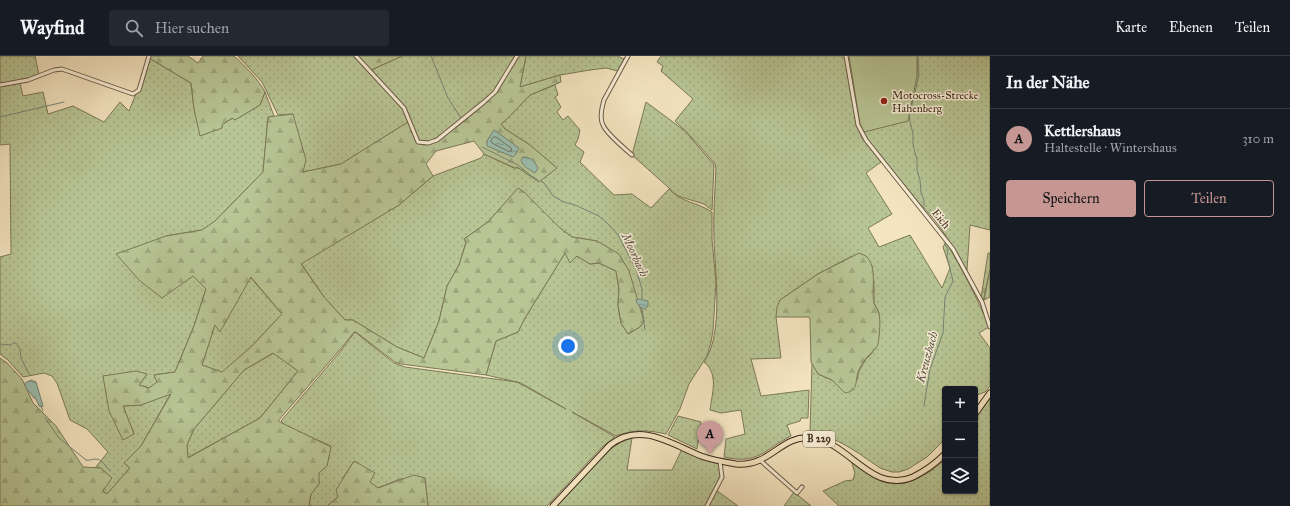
<!DOCTYPE html>
<html lang="de">
<meta charset="utf-8">
<style>
body{margin:0;font-family:"IM FELL Great Primer",serif;background:#242831;color:#f1f3f6}
.controls{position:absolute;right:12px;bottom:12px;display:grid;overflow:hidden;border-radius:4px;box-shadow:0 1px 3px #0004}
.controls button{width:36px;height:36px;display:grid;place-items:center;padding:0;border:0;border-bottom:1px solid #363941;background:#171b24;color:#f1f3f6;font:20px sans-serif}
.you{position:absolute;left:568px;top:290px;width:14px;height:14px;margin:-10px;border:3px solid #fff;border-radius:50%;background:#1a73e8;box-shadow:0 0 0 6px #1a73e833}
.badge{display:grid;place-items:center;width:26px;height:26px;border-radius:50%;background:#c59692;color:#111;font-size:13px;font-weight:700}
.pin{position:absolute;translate:-50% -33px;filter:drop-shadow(0 1px 2px #0008)}
.pin::after{content:'';position:absolute;top:21px;width:14px;height:12px;background:inherit;clip-path:polygon(0 0,100% 0,50% 100%)}
.list{margin:0;padding:0;list-style:none}
h2{display:flex;justify-content:space-between;align-items:center;height:52px;margin:0;padding:0 16px;font-size:17px}
h2 small{font-size:13px;font-weight:400;color:#9ea1a6}
.list li{display:grid;grid-template-columns:26px 1fr auto;gap:12px;align-items:center;box-sizing:border-box;height:60px;padding:0 16px;border-top:1px solid #363941}
.list b{display:block;font-size:15px;white-space:nowrap}
.list p{margin:0;font-size:13px;white-space:nowrap;color:#9ea1a6}
.list em{font-size:13px;font-style:normal;color:#9ea1a6}
.actions{display:flex;gap:8px;padding:12px 16px}
.actions a{flex:1;padding:9px 0;border:1px solid #c59692;border-radius:4px;text-align:center;font-size:14px;color:#c59692}
.actions .main{background:#c59692;color:#111}
.icon{flex:none;width:22px;height:22px;fill:none;stroke:currentColor;stroke-width:2;stroke-linecap:round;stroke-linejoin:round}
.map{position:relative;flex:none;width:990px;height:450px;overflow:hidden}
header{display:flex;align-items:center;gap:24px;box-sizing:border-box;height:56px;padding:0 20px;background:#171b24;border-bottom:1px solid #363941}
header strong{font-size:19px}
nav{display:flex;gap:22px;margin-inline-start:auto;font-size:14px}
.search{width:280px;height:36px;background:#242831;display:flex;align-items:center;gap:10px;box-sizing:border-box;padding:0 14px;border-radius:4px;color:#9ea1a6;font-size:15px}
main{display:flex}
aside{flex:1;background:#171b24}
.map>svg:first-child{display:block}
.grass{fill:url(#grass-dots);stroke:#7b7858}
.forest{fill:url(#forest-firs);stroke:#7b7858;fill-rule:evenodd}
.green{fill:#b8c595;stroke:#7b7858}
.water{fill:url(#water-ripples);stroke:#768475}
.lines{fill:none;stroke-linecap:round;stroke-linejoin:round}
.shore{stroke:#6d7566;stroke-width:1}
.stream{stroke:#768475;stroke-width:1}
.minor-casing{stroke:#6c5a45;stroke-width:5}
.primary-casing{stroke:#3e2b1c;stroke-width:7}
.minor{stroke:#f8eed7;stroke-width:3}
.primary{stroke:#f4e5c1;stroke-width:5}
.poi-dot{fill:#8f2418;stroke:#f8eed7;stroke-width:1.5}
.labels{text-anchor:middle;dominant-baseline:central;stroke-width:3;stroke-linejoin:round;paint-order:stroke}
.shield{fill:#f8eed7;stroke:#766654;stroke-width:1}
.shield-label{font-size:10px;font-weight:bold;fill:#3e2b1c}
.poi-label{font-size:11px;fill:#3e2b1c;stroke:#f8eed7;text-anchor:start}
.street-label{font-size:11px;fill:#3e2b1c;stroke:#f8eed7}
.water-label{font-size:12px;font-style:italic;fill:#565041;stroke:#f8eed7}
</style>
<header>
<strong>Wayfind</strong>
<div class="search"><svg class="icon" aria-label="search" viewBox="0 0 24 24"><circle cx="10" cy="10" r="6"/><path d="M15 15l6 6"/></svg>Hier suchen</div>
<nav><a>Karte</a><a>Ebenen</a><a>Teilen</a></nav>
</header>
<main>
<div class="map">
<svg width="990" height="450" viewBox="0 0 990 450">
<defs>
<pattern id="grass-dots" width="8" height="8" patternUnits="userSpaceOnUse"><rect width="8" height="8" fill="#b8c595"/><path d="M2 2h.1M6 6h.1" fill="none" stroke="#9fa980" stroke-width="1.8" stroke-linecap="round"/></pattern>
<pattern id="forest-firs" width="22" height="20" patternUnits="userSpaceOnUse"><rect width="22" height="20" fill="#b8c595"/><path d="M5 1l3.5 6h-7zM16 11l3.5 6h-7z" fill="#9fa980"/></pattern>
<pattern id="water-ripples" width="26" height="14" patternUnits="userSpaceOnUse"><rect width="26" height="14" fill="#9cbfb0"/><path d="M2 4q2-2 4 0t4 0M15 11q2-2 4 0t4 0" fill="none" stroke="#819b8e"/></pattern>
</defs>
<rect width="100%" height="100%" fill="#f4e5c1"/>
<filter id="stains"><feTurbulence type="fractalNoise" baseFrequency=".005" numOctaves="4"/><feColorMatrix values="0 0 0 0 .2 0 0 0 0 .09 0 0 0 0 .02 0 0 0 .5 -.17"/></filter>
<radialGradient id="worn" r=".72"><stop offset=".6" stop-color="#630" stop-opacity="0"/><stop offset="1" stop-color="#630" stop-opacity=".3"/></radialGradient>
<g class="grass">
<path d="M0 0H35L39 19 28 23 0 28Z"/>
<path d="M238 0H355L403 53 408 66 341 108 303 116 293 58 278 59 262 26Z"/>
<path d="M402 0H516L494 36 488 42 439 81 429 85H420C413 75 412 63 406 53 397 39 382 27 371 14Z"/>
<path d="M526 0H618L624 3 618 15 606 12 590 14 560 19 520 31Z"/>
<path d="M661 0H845L857 69 862 82 881 106 866 117 892 158 868 172 879 191 910 179 942 232 950 212 943 191 946 186C962 213 977 241 989 271L979 277 990 292V330L985 336 975 340V333H945V380L941 387 927 401 908 413 899 416H892L880 412C858 397 837 380 810 377L812 307 814 309 818 318 832 324 845 336 857 324 859 315 866 303 872 297 879 280V257L874 247V226L872 218V210L852 200 818 218 780 244 776 261 781 302 751 303 761 340 809 334 808 362H801L800 365 787 369 791 380C763 394 759 409 724 401L726 383 745 378 741 354 721 357 710 354C712 337 719 318 704 306 724 278 715 216 714 183 713 159 715 136 716 112L715 108C702 93 690 78 675 65L693 43 661 15 663 10 657 6Z"/>
<path d="M917 0H990V174L970 169 967 214C953 191 939 166 919 147L867 83 864 76 877 72 917 20Z"/>
<path d="M149 2 191 27 194 53 222 72 221 69 233 62 235 64 260 49 265 36 274 60 268 61 263 116 215 165 202 174 166 180 193 220 206 233 194 270 175 316 154 319 158 326 149 332 139 329 147 318 103 320 134 378 123 350 141 349 171 337 141 390 124 407 130 412 107 438 103 435 101 412H95L108 396 87 373 70 364 57 327 52 320 44 317 23 321 8 304 0 298V201L11 198 10 88 0 89V30L20 27 23 40 43 36 48 58 73 50 104 66 120 46 129 55 136 38 140 34Z"/>
<path d="M555 29 558 39 555 41 561 51 557 56 563 64 568 60 580 74 578 83 575 89 584 96 580 106 614 139 632 138 651 152 669 133C680 146 699 147 712 156V184L716 226 713 275 711 286 707 300 689 328 680 353 666 378C648 374 633 373 616 380L572 356 615 381 602 391 547 450H428L425 422 400 423 378 432 370 427 354 405 343 422 338 441 327 450H312L309 449 311 438 319 428 318 417 327 410 331 390 286 370 281 365 339 297 355 276 394 307 405 311 517 326 566 353 521 327 486 319 496 285 518 276 525 262 565 197 577 200 590 208 599 207 616 215 619 233 618 249 621 267 628 278 640 271 644 265 639 249 597 185 572 181 560 172 524 136 518 133 488 166 464 183 466 186 459 209 447 230 439 265 424 302 397 291 353 264H345L324 241 301 207 399 149 433 120 481 102 484 98 514 112H557L530 89 505 73 501 68 506 64 530 39Z"/>
<path d="M646 46 685 75 714 109 712 154 704 148 678 140 632 99Z"/>
<path d="M990 213V241L984 244Z"/>
<path d="M250 221 282 258 251 291 222 317 202 309 215 268 220 275Z"/>
<path d="M274 297 298 315 260 362 187 402V389L194 373 244 314Z"/>
<path d="M990 342V450H839L823 435 845 425 853 424 855 417 851 404C873 424 891 436 920 421 930 416 937 411 945 403V435H975V363Z"/>
<path d="M678 360 701 366 697 393 668 379Z"/>
<path d="M632 382 627 414H672L682 393 720 407 722 419 706 450H556C574 430 606 388 632 382Z"/>
<path d="M716 434 738 450H707Z"/>
<path d="M794 436 811 450H784Z"/>
</g>
<g class="forest">
<path d="M149 0H188L198 7 203 0H234C246 11 257 22 265 36L260 49 235 64 232 62 222 69V72L200 80 194 53 191 27 149 2Z"/>
<path d="M358 0H402L371 14Z"/>
<path d="M519 0H526L520 31 560 19 561 26 530 39 506 64 501 68 505 73 530 89 557 112 539 126 517 111 515 112 484 98 474 85 436 95 426 108 433 120 399 149 301 208 324 241 345 264H353L397 291 424 302 439 265 447 230 459 209 466 187 464 183 488 166 518 132 524 136 560 172 572 181 597 185 619 198 629 215 644 265 640 271 628 278 621 267 618 249 619 233 616 215 599 207 590 208 577 200 570 207 565 197 525 262 518 276 496 285 486 319 401 308 395 306 356 276H354L343 290 278 365 331 391 327 410 319 417V428L311 438 309 449 312 450H0V302L7 307 22 323 33 347 56 370 83 411 101 412 112 422 103 435 107 438 130 412 124 407 141 390 171 338 141 349 123 350 134 378 123 384 109 355 103 320 136 315 147 318 139 329 149 332 157 326 154 319 175 316 194 270 206 233 193 220 162 242 140 225 116 198 166 180 202 174 215 165 263 116 268 61 293 58 306 104 303 116 341 108 408 66 418 87 423 89 431 88 441 83 467 63 496 37ZM251 221 282 258 251 291 222 316 202 309 215 269 220 276ZM273 297 298 315 260 362 188 402 187 389 194 373 244 314Z"/>
<path d="M859 197 866 200C878 212 871 232 874 247 875 251 878 254 879 258 881 264 879 282 878 288 876 294 872 296 868 300 864 304 860 311 858 316 855 324 859 335 845 337L832 324 818 318 811 306 810 263 809 261H776L777 251 780 244 818 218Z"/>
<path d="M988 197H990V213L983 246 981 242Z"/>
<path d="M354 405 375 417 370 426 378 432 414 419 425 422 428 450H327L338 441 336 434Z"/>
</g>
<path class="green" d="M849 0H917V20L908 65 864 76 860 68Z"/>
<g class="water">
<path d="M494 74 519 92 516 98 513 101 487 90V85Z"/>
<path d="M523 101C531 100 535 107 538 112L535 117C529 113 523 111 521 104Z"/>
<path d="M638 243 648 245V250L645 253C641 252 637 249 636 244Z"/>
<path d="M31 324 36 326 43 350 42 351 39 350 36 343 34 342C31 337 25 334 25 327Z"/>
</g>
<g class="lines">
<path class="shore" d="M494 81H496L511 92 512 95 510 96 492 87 491 85Z"/>
<g class="stream">
<path d="M431 0 448 42 461 62"/>
<path d="M918 0 919 19 909 61 913 78V89L917 104V114L920 124 921 137 924 144V150"/>
<path d="M0 61 64 46"/>
<path d="M482 91 518 109 530 119 538 124"/>
<path d="M541 125 544 127 553 140 564 146 575 149 599 160 609 169 618 179 636 213 642 233V243"/>
<path d="M642 252 645 274"/>
<path d="M0 288 11 289 13 287H16L20 293 21 302 29 318"/>
<path d="M41 350 43 355"/>
<path d="M924 350 930 313 943 277 945 241 953 225 947 201 948 193 944 187"/>
<path d="M45 362 59 382 86 404C90 405 92 403 96 403 102 403 106 411 110 415"/>
<path d="M138 449 139 450"/>
</g>
<g class="minor-casing">
<g id="minor">
<path d="M356 0 404 52 418 86 428 87 437 84 484 46 495 36 517 0"/>
<path d="M628 0 604 44C602 51 599 62 603 69 606 77 625 93 632 99"/>
<path d="M846 0 858 69 866 84 953 193 982 246 990 271"/>
<path d="M0 29 28 24 54 14 62 13 133 38 139 34 149 0"/>
<path d="M761 405 797 437 802 431"/>
<path d="M707 450 722 421 720 406"/>
</g>
</g>
<g class="primary-casing">
<g id="primary">
<path d="M975 358 990 337"/>
<path d="M553 450 610 389C641 365 671 388 701 400 712 404 724 406 736 408 771 411 780 379 811 382 849 385 871 439 913 421 925 415 936 407 945 398"/>
</g>
</g>
<use href="#minor" class="minor"/>
<use href="#primary" class="primary"/>
</g>
<circle class="poi-dot" cx="884" cy="45" r="4"/>
<g class="labels">
<rect class="shield" x="803" y="375" width="32" height="16" rx="3"/>
<g class="shield-label">
<text x="819" y="383">B 229</text>
</g>
<g class="poi-label">
<text x="892" y="39">Motocross-Strecke<tspan x="892" dy="13">Hahenberg</tspan></text>
</g>
<g class="street-label">
<text transform="translate(941 163) rotate(51)">Eich</text>
</g>
<g class="water-label">
<text transform="translate(635 199) rotate(65)">Moorbach</text>
<text transform="translate(927 301) rotate(-75)">Kreuzbach</text>
</g>
</g>
<rect width="100%" height="100%" filter="url(#stains)"/>
<rect width="100%" height="100%" fill="url(#worn)"/>
</svg>
<div class="controls">
<button>+</button>
<button>−</button>
<button><svg class="icon" aria-label="layers" viewBox="0 0 24 24"><path d="M12 4l9 5-9 5-9-5zM3 14l9 5 9-5"/></svg></button>
</div>
<div class="you"></div>
<div class="pin badge" style="left:710px;top:398px">A</div>
</div>
<aside>
<h2>In der Nähe<small></small></h2>
<ul class="list">
<li><span class="badge">A</span><div><b>Kettlershaus</b><p>Haltestelle · Wintershaus</p></div><em>310 m</em></li>
</ul>
<div class="actions"><a class="main">Speichern</a><a>Teilen</a></div>
</aside>
</main>
